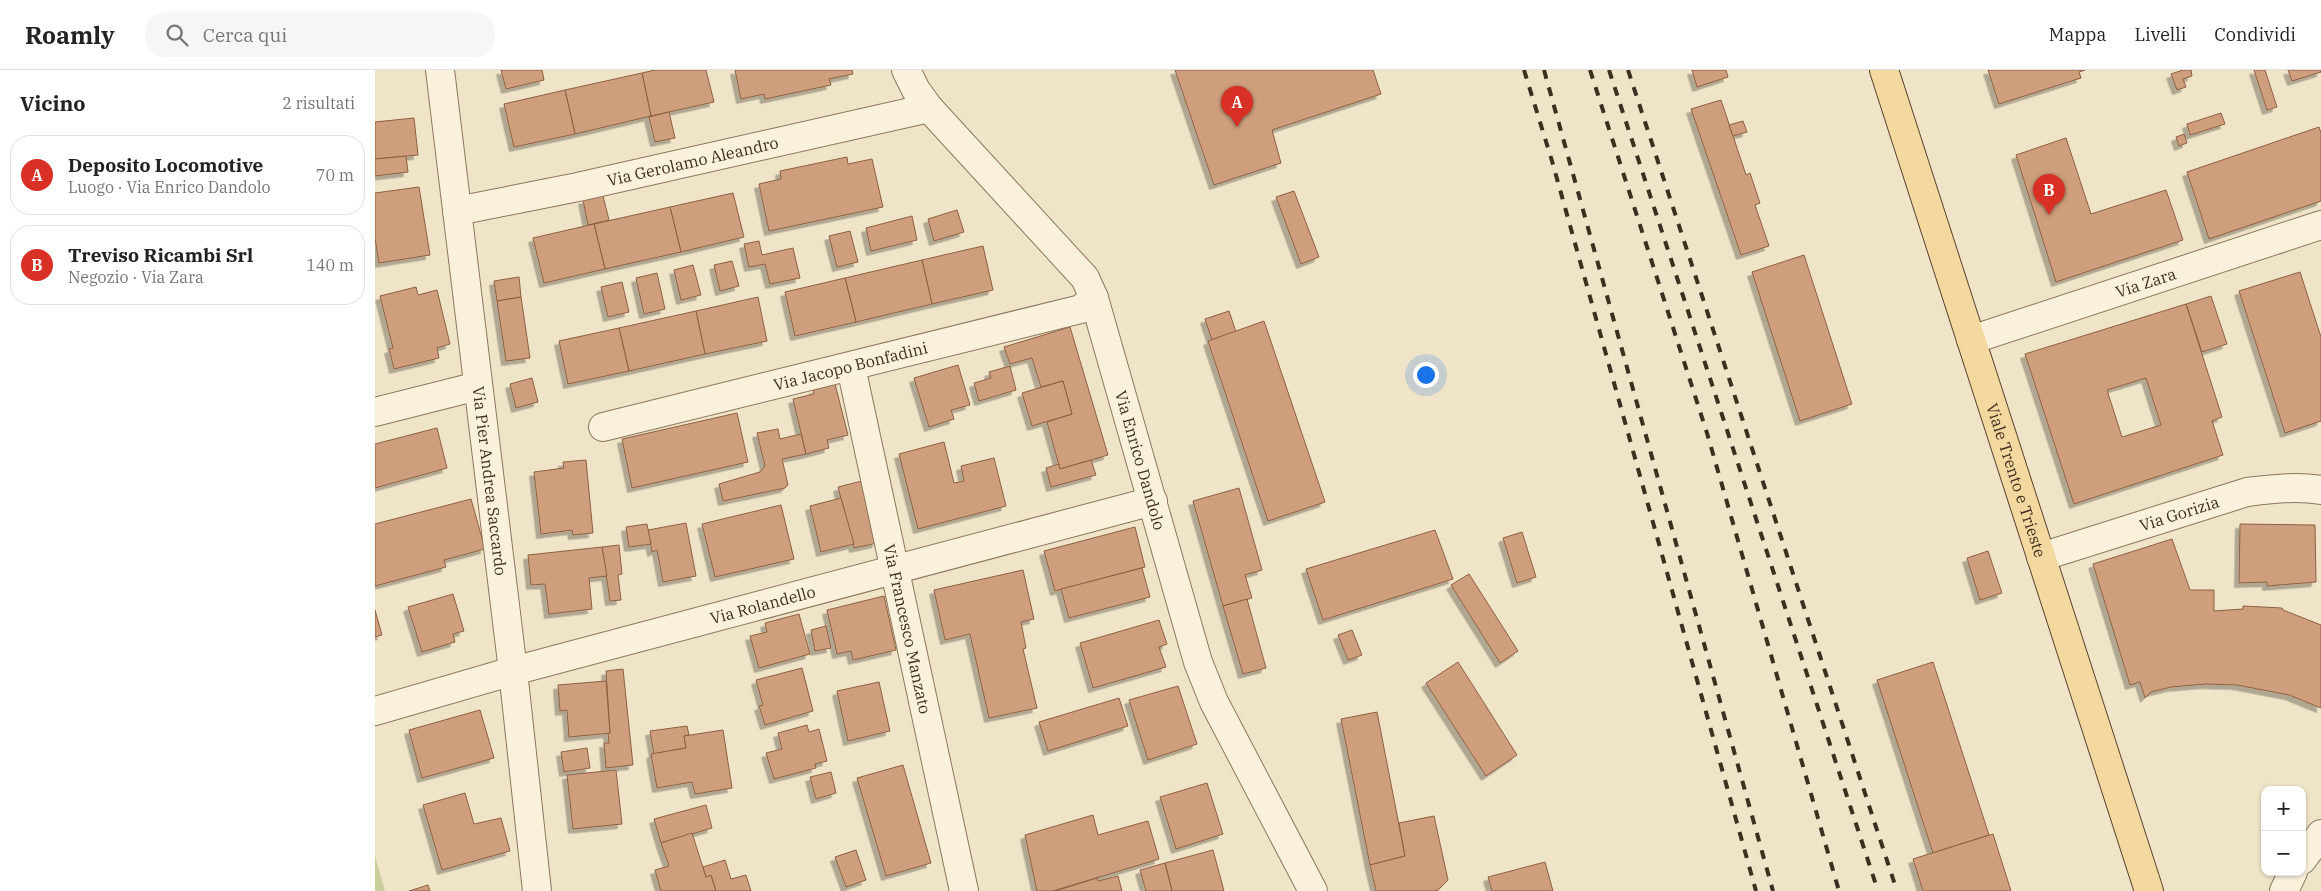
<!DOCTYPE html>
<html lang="it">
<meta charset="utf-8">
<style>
body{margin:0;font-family:"IBM Plex Serif",serif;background:#f6f6f6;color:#222}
.controls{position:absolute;right:15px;bottom:15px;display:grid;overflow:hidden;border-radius:10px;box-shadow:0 1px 4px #0004}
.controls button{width:45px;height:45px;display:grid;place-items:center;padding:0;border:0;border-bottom:1px solid #e0e0e0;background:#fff;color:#222;font:25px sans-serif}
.you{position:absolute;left:1050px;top:304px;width:18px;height:18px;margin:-12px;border:4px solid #fff;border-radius:50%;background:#1a73e8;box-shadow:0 0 0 8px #1a73e833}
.badge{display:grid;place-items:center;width:32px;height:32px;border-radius:50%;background:#d93025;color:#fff;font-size:16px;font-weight:700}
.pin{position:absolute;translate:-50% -41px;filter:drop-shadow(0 1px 2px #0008)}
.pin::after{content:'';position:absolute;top:26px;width:18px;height:15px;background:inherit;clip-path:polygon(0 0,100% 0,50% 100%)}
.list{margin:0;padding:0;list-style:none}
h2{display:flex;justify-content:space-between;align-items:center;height:65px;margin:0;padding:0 20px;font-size:21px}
h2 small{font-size:16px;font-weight:400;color:#767676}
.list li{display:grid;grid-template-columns:32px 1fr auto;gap:15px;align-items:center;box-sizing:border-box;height:80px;margin:0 10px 10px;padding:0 10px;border:1px solid #e0e0e0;border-radius:20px}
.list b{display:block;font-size:19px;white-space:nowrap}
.list p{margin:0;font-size:16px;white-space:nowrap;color:#767676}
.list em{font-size:16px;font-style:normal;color:#767676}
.icon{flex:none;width:28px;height:28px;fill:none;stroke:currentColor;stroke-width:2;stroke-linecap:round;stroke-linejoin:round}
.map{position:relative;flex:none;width:1946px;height:821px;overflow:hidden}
header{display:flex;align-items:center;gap:30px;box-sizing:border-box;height:70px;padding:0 25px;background:#fff;border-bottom:1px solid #e0e0e0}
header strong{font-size:24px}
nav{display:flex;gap:28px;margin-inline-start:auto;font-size:18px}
.search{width:350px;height:45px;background:#f6f6f6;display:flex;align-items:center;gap:12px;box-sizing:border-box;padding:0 18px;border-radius:20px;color:#767676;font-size:19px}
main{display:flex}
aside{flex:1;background:#fff}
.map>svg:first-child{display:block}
.green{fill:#c9cf9b}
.building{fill:#cf9f7d;stroke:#8d5f41;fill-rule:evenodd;filter:url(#shadow)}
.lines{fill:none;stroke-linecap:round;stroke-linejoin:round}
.minor-casing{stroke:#8d765c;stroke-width:30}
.primary-casing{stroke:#5b4430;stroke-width:30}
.minor{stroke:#faf1dc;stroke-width:28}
.primary{stroke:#f3d9a0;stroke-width:28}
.rail{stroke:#3d2e20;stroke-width:4;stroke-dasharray:9 9;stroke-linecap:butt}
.labels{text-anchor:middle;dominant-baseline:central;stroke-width:4;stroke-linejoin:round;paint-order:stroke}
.street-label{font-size:16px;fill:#3d2e20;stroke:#f7eed8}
</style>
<header>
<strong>Roamly</strong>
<div class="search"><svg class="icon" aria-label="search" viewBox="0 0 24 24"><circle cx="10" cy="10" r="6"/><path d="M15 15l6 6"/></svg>Cerca qui</div>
<nav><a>Mappa</a><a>Livelli</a><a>Condividi</a></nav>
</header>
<main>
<aside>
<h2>Vicino<small>2 risultati</small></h2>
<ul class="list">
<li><span class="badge">A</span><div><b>Deposito Locomotive</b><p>Luogo · Via Enrico Dandolo</p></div><em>70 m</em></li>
<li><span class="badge">B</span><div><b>Treviso Ricambi Srl</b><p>Negozio · Via Zara</p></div><em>140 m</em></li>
</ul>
</aside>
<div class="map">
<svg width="1946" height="821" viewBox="0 0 1946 821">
<defs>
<filter id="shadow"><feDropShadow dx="-4.5" dy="4.5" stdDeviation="0" flood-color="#0004"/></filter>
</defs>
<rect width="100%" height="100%" fill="#f0e4c8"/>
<path class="green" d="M0 786 10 821H0Z"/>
<g class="building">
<path d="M126 0H167L169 10 131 19Z"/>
<path d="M280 0H331L339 32 276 46 267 3Z"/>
<path d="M360 0H477L478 4 454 9 456 15 390 29 389 24 366 29Z"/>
<path d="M800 0H998L1006 24 897 60 906 93 839 115Z"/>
<path d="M1317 0H1351L1353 7 1322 17Z"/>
<path d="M1613 0H1710L1704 2 1706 8 1624 34Z"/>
<path d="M1808 0H1816L1817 6 1808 9 1811 17 1802 20 1796 4Z"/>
<path d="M1879 0H1890L1902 37 1892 40Z"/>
<path d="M1913 0H1946V2L1917 11Z"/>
<path d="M267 3 276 46 200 64 190 20Z"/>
<path d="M190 20 200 64 139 77 129 34Z"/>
<path d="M1346 30 1371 105 1375 103 1385 133 1380 135 1394 176 1366 185 1316 39Z"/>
<path d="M294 42 300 68 280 72 274 47Z"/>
<path d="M1846 43 1850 54 1815 65 1812 54Z"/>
<path d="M39 48 43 85 0 89V52Z"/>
<path d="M1368 51 1372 62 1358 66 1354 55Z"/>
<path d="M1944 57 1946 63V131L1834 169 1812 102Z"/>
<path d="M1809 64 1812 73 1804 76 1801 67Z"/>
<path d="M1691 68 1716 144 1791 120 1808 170 1681 212 1641 85Z"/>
<path d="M31 86 33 102 0 106V89Z"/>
<path d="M472 87 473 94 497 89 508 137 394 161 384 114 406 109 405 101Z"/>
<path d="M44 117 55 185 4 193 0 169V123Z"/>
<path d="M919 121 944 187 926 194 901 127Z"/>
<path d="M358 123 369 167 306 182 295 137Z"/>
<path d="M228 126 234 150 213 155 208 130Z"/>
<path d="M295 137 306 182 230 199 219 154Z"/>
<path d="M582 140 589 162 559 171 553 149Z"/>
<path d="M537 146 542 170 496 181 491 158Z"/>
<path d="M219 154 230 199 169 213 158 168Z"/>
<path d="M475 161 483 192 462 197 454 166Z"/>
<path d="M384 171 387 185 418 178 425 208 395 214 390 194 374 197 369 174Z"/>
<path d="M608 176 618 220 557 234 547 190Z"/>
<path d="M1429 185 1477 334 1425 351 1377 202Z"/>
<path d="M547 190 557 234 481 252 470 208Z"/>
<path d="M357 191 364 216 345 221 339 195Z"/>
<path d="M318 195 326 225 306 230 299 200Z"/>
<path d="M1925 202 1946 267V351L1910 363 1864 221Z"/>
<path d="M282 203 290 239 269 244 261 208Z"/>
<path d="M144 207 146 227 122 231 119 211Z"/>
<path d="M470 208 481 252 420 266 410 222Z"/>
<path d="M247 212 254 242 233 247 226 217Z"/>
<path d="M41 217 43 225 62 220 75 274 62 278 64 288 19 299 14 279 18 278 5 226Z"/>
<path d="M1836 226 1852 274 1827 282 1811 234Z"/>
<path d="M146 227 155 288 131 291 122 231Z"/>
<path d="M383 227 392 271 330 284 321 241Z"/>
<path d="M1811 234 1847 347 1837 351 1848 385 1699 434 1650 284ZM1771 308 1786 355 1747 367 1732 320Z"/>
<path d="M321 241 330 284 254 301 244 258Z"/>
<path d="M854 241 861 262 837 270 830 249Z"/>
<path d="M889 251 950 432 893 451 833 271Z"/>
<path d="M695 257 733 385 685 399 672 352 697 344 688 311 666 317 657 288 635 294 629 277Z"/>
<path d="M244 258 254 301 193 314 184 271Z"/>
<path d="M583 295 595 335 576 340 579 349 554 357 539 308Z"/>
<path d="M635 296 641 320 604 331 599 313 616 308 614 302Z"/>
<path d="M157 308 163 332 141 338 135 314Z"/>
<path d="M688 311 697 344 657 356 647 323Z"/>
<path d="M460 314 473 365 452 370 454 378 431 384 418 329 439 324 438 320Z"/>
<path d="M362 343 373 392 257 418 247 369Z"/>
<path d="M62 358 72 398 0 418V374Z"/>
<path d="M403 359 405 369 426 364 431 384 407 389 413 415 410 418 348 431 344 414 385 402 390 396 382 363Z"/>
<path d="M569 372 579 413 589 411 586 396 619 388 631 436 543 459 524 384Z"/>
<path d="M211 390 218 463 198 465 197 460 166 464 159 402 189 398 188 392Z"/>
<path d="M716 390 721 405 676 417 671 398 684 394 685 399Z"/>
<path d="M487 411 502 473 479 478 463 417Z"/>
<path d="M864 418 887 500 870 505 877 528 848 536 818 431Z"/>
<path d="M466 428 479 474 446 482 435 436Z"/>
<path d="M96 429 110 479 69 490 71 497 0 516V454Z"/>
<path d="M406 435 419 489 340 507 327 454Z"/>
<path d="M311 453 321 506 288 512 282 480 277 482 273 460Z"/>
<path d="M272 454 276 474 254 477 251 457Z"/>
<path d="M1865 454 1940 455 1941 512 1892 516V512L1864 513Z"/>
<path d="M760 457 770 497 680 521 669 481Z"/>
<path d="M1060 460 1078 509 948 550 931 499Z"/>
<path d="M1147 462 1161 507 1142 513 1128 468Z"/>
<path d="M1797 469 1815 520H1839V541L1868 539V536L1907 538 1908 540 1946 555V638L1914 625 1862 615 1831 614 1796 617 1776 622 1770 628 1765 612 1755 615 1718 494Z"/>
<path d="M244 475 247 504 243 505 246 530 235 531 227 477Z"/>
<path d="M227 477 232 506 214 508 217 539 174 544 170 514 156 515 153 485Z"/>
<path d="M1613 481 1627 523 1605 530 1592 488Z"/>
<path d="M767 498 775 527 694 548 686 519Z"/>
<path d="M648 500 659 549 646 552 651 578 648 579 662 638 614 648 595 564 570 570 559 520Z"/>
<path d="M1094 504 1143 581 1125 593 1076 515Z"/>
<path d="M78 524 89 561 78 564 80 572 47 582 33 537Z"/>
<path d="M509 526 521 580 478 590 476 581 462 584 452 540Z"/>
<path d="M872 529 891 598 868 604 848 536Z"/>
<path d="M0 540 7 565 0 567Z"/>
<path d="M424 544 435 584 384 598 375 566 392 562 390 553Z"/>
<path d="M784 550 792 574 784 577 791 597 718 618 705 573Z"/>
<path d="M451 556 456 578 440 581 436 560Z"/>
<path d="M977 560 987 585 973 590 963 565Z"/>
<path d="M1083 592 1142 685 1111 706 1051 613Z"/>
<path d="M1558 592 1614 765 1558 783 1502 610Z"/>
<path d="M427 598 438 641 390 655 384 636 388 635 381 610Z"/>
<path d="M248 599 258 695 231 698 229 673H234L233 663H235L231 601Z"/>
<path d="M231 611 235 663 194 667 192 640 185 641 183 615Z"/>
<path d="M504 612 515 661 473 671 462 621Z"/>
<path d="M803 616 822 674 773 690 754 630Z"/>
<path d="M744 628 753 656 673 681 664 652Z"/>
<path d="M105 640 119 688 47 708 34 660Z"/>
<path d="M1002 642 1030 786 995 795 966 649Z"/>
<path d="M432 655 434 662 444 659 452 691 440 694 441 698 399 709 391 683 407 679 403 663Z"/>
<path d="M312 656 314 665 309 666 311 678 279 684 275 661Z"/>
<path d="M348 660 357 718 320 724 317 712 282 718 276 684 311 678 309 666Z"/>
<path d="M212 678 215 698 189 702 186 682Z"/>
<path d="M528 695 556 793 511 806 482 708Z"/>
<path d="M241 700 247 754 198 759 192 705Z"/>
<path d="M456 702 461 723 441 729 435 707Z"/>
<path d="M832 713 848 764 801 779 785 727Z"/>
<path d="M90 723 99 754 126 748 135 781 67 800 48 735Z"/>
<path d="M331 735 337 758 286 773 279 749Z"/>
<path d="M718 745 723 765 773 751 784 789 678 821H662L650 765Z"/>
<path d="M1059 746 1073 810 1063 820 1059 821H1001L995 795 1030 786 1024 753Z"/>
<path d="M317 763 331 807 336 805 341 821H286L280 800 294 796 286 773Z"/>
<path d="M1618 764 1636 821H1548L1538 789Z"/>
<path d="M481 780 491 810 471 817 460 787Z"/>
<path d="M838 780 849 821H797L790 793Z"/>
<path d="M350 790 356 809 371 805 376 821H341L336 805 331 807 328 797Z"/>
<path d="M1170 792 1178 821H1117L1113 807Z"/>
<path d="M790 793 797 821H771L765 800Z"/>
<path d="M743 806 747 821H680L722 808 723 811Z"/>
<path d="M53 815 55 821H34Z"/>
</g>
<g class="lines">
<g class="minor-casing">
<g id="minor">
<path id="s1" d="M65 0 138 601 162 821"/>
<path id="s2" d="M531 0 541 20 554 38 710 208 719 228 823 592 839 632 938 821"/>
<path id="s3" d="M82 141 203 117 554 38"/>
<path id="s4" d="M1596 270 1946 155"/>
<path id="s5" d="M476 297 589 821"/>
<path d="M0 342 103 316"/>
<path id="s6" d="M228 357 706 239 719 228"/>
<path id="s7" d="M1666 487 1872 422C1896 419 1922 416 1946 420"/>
<path id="s8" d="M0 641 138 601 778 431"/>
<path d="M1927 790 1946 764"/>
<path d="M1909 821 1918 802"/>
</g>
</g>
<g class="primary-casing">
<g id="primary">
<path id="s9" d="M1509 0 1774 821"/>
</g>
</g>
<use href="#minor" class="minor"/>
<use href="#primary" class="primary"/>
<g class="rail">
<path d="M1149 0 1177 91 1381 821"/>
<path d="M1169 0 1398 821"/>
<path d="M1215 0 1332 363 1464 821"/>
<path d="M1234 0 1503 821"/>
<path d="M1253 0 1522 821"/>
</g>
</g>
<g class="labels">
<g class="street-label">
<text stroke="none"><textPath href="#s3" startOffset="241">Via Gerolamo Aleandro</textPath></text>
<text stroke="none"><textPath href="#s4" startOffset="184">Via Zara</textPath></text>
<text stroke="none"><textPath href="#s6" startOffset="255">Via Jacopo Bonfadini</textPath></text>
<text stroke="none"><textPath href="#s2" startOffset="466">Via Enrico Dandolo</textPath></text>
<text stroke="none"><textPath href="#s1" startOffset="414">Via Pier Andrea Saccardo</textPath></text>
<text stroke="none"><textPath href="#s9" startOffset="431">Viale Trento e Trieste</textPath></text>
<text stroke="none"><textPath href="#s7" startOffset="145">Via Gorizia</textPath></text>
<text stroke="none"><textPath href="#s8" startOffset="402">Via Rolandello</textPath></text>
<text stroke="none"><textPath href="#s5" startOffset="268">Via Francesco Manzato</textPath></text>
</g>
</g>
</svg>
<div class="controls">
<button>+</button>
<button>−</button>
</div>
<div class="you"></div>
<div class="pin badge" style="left:862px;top:57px">A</div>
<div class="pin badge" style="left:1674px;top:145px">B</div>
</div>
</main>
